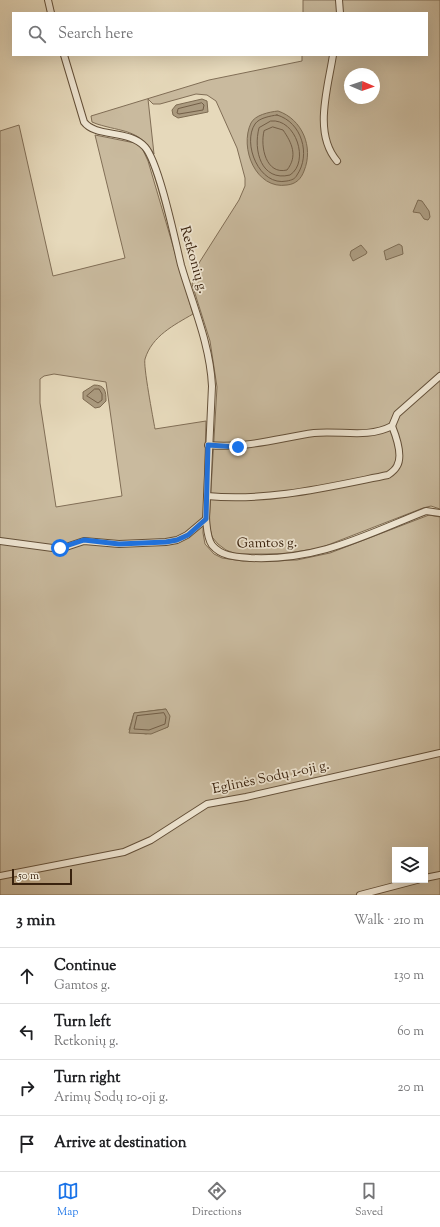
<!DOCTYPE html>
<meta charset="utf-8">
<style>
body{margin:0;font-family:"Sorts Mill Goudy",serif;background:#f6f6f6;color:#202124}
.controls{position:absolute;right:12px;bottom:12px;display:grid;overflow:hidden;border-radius:0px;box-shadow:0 4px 16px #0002}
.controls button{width:36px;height:36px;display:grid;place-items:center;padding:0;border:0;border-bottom:1px solid #e0e0e0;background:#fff;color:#202124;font:20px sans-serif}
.compass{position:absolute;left:344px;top:68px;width:36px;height:36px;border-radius:50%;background:#fff;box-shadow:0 4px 16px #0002;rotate:92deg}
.scale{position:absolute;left:12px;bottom:10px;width:60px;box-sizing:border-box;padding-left:4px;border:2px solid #39220e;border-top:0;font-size:11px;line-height:14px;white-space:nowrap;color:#39220e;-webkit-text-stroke:3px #efe6d3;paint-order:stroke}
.stop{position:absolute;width:12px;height:12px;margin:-9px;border:3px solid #1a73e8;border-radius:50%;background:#fff}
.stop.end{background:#1a73e8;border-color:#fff;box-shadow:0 1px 4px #0008}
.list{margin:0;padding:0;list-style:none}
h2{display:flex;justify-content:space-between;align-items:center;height:52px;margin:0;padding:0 16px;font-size:17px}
h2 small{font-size:13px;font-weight:400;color:#757577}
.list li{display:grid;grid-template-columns:26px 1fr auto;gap:12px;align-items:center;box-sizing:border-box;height:56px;padding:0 16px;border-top:1px solid #e0e0e0}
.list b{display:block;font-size:15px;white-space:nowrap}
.list p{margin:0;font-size:13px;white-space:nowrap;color:#757577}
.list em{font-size:13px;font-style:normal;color:#757577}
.icon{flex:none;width:22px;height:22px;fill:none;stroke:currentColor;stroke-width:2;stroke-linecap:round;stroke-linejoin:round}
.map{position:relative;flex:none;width:440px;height:895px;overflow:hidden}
.search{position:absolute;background:#fff;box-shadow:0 4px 16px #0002;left:12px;right:12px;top:12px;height:44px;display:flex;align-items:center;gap:10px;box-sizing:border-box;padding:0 14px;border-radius:0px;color:#757577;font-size:15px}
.sheet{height:276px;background:#fff}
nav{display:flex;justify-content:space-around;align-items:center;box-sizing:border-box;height:56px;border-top:1px solid #e0e0e0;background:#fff;font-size:11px;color:#757577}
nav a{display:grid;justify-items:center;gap:2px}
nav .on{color:#1a73e8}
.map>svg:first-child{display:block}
.green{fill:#c9ba9e;stroke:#816e56;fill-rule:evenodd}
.water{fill:#ab9b80;stroke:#7d6b52}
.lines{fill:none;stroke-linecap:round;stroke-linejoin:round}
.shore{stroke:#725e47;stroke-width:1}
.minor-casing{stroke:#645039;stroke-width:8}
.minor{stroke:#efe6d3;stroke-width:6}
.route{stroke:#1a73e8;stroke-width:5}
.labels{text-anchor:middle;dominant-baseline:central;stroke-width:3.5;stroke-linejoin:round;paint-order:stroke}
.street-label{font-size:14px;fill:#39220e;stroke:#efe6d3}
</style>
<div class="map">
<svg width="440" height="895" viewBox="0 0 440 895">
<rect width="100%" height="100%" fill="#e6d9bb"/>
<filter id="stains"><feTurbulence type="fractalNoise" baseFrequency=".005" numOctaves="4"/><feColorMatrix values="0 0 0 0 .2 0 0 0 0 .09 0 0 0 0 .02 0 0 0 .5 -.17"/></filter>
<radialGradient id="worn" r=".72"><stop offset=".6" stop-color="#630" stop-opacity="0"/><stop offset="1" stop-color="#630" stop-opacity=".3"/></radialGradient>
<g class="green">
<path d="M303 0H440V509L431 506 423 508 320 548 282 554H236L226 550 218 544 212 537 209 524 217 387 210 341 192 284 199 263 239 200 245 186V178L237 148 216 101 207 95 196 94 160 104H153L148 99 154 154C139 129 122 132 97 124L92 122 91 116 209 80 302 61V55H427V13H303ZM350 74H374V98H350Z"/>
<path d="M19 125 53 276 125 258 95 135 135 143 142 148 148 161 193 314C174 325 152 336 145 359 143 365 153 418 155 429L206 421 203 533 205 544 214 554 222 558 243 561 297 560 330 553 429 515 440 517V895H0V131ZM54 374 106 382 122 496 56 507 40 403V379L44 376ZM166 709 168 727 146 734 129 730 134 713ZM395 850H425V880H395Z"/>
</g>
<g class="water">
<path d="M202 99 207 101 208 112 178 118 173 115 172 110 176 105Z"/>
<path d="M278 111C302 119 314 147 304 171 301 179 296 184 287 185 256 190 239 148 251 123 255 115 269 112 278 111Z"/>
<path d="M418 200 422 201 429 211 430 217 428 220 424 219 420 213 413 212Z"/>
<path d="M399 244 402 246 403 254 386 260 384 251Z"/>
<path d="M361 245 367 252 366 254 353 261 350 255 351 251Z"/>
<path d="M94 385C105 385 106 391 106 401L100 407 95 408 83 399V392Z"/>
<path d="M166 709 170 716 168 727 151 734 129 733 134 713Z"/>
</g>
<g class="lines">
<g class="shore">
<path d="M202 103 204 105 203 110 179 114 177 113 178 109Z"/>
<path d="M277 115C302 122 311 155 297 175 295 179 292 180 287 181 259 187 242 143 255 124 259 118 270 116 277 115Z"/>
<path d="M271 121C296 118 310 162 290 175 261 182 253 150 259 128Z"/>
<path d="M273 127 283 130C292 143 298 156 287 170 266 175 260 147 264 131Z"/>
<path d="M95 389H99L102 394V400L98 403 87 396Z"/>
<path d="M164 713 166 717 165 724 149 730 134 729 137 716Z"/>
</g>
<g class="minor-casing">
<g id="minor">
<path d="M48 0 51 13"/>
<path d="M339 0 340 13"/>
<path d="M64 55 84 122C96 138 129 129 145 147 159 163 175 240 181 265 193 306 210 344 212 386L206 519C207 528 207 538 212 545 222 557 237 557 251 558 319 561 365 535 426 511L440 513"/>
<path d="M333 55C328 88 313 133 337 161"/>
<path d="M208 445C244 449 279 438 314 433 340 430 367 439 392 426L397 414 440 376"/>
<path d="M207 496C268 502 328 487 388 475 391 473 395 470 397 466 403 456 396 436 392 426"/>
<path d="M0 541 60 549 84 541 119 544 166 542 177 540 187 535 206 519"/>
<path d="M0 876 124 852 151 840 207 804 246 797 440 753"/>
<path d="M425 878 440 875"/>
<path d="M360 895 417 880"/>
</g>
</g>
<use href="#minor" class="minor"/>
</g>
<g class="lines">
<path class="route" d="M60 548 84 540 119 544 166 542 177 540 188 535 206 519 208 445 238 447"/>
</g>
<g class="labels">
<g class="street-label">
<text transform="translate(193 260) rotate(74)">Retkonių g.</text>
<text transform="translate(267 544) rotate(-1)">Gamtos g.</text>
<text transform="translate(271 778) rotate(-12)">Eglinės Sodų 1-oji g.</text>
</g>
</g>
<rect width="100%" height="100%" filter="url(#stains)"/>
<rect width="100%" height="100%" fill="url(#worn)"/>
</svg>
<div class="controls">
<button><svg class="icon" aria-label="layers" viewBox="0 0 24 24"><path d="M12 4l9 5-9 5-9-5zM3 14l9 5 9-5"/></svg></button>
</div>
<svg class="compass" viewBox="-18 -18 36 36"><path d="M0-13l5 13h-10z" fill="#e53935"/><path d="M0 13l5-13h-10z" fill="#757577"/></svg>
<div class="scale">50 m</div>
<div class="stop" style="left:60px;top:548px"></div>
<div class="stop end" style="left:238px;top:447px"></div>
<div class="search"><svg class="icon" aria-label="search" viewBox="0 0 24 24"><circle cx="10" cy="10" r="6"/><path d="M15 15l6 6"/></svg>Search here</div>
</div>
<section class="sheet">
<h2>3 min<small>Walk · 210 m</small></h2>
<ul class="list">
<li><svg class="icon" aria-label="ahead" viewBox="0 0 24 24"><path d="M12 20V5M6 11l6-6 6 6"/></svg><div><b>Continue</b><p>Gamtos g.</p></div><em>130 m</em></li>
<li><svg class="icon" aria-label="left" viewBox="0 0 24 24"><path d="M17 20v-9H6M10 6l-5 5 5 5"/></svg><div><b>Turn left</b><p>Retkonių g.</p></div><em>60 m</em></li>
<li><svg class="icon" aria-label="right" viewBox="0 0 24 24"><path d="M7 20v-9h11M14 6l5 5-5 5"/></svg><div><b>Turn right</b><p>Arimų Sodų 10-oji g.</p></div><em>20 m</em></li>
<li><svg class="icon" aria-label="arrive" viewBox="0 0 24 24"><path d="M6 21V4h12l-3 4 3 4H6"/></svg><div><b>Arrive at destination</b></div></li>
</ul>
</section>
<nav>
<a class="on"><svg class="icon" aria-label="map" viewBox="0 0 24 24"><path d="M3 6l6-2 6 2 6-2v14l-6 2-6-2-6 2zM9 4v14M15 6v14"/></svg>Map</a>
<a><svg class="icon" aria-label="directions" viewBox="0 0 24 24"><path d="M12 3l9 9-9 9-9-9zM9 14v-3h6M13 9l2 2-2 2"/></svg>Directions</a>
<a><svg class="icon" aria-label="saved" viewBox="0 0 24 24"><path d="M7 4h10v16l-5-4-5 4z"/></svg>Saved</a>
</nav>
